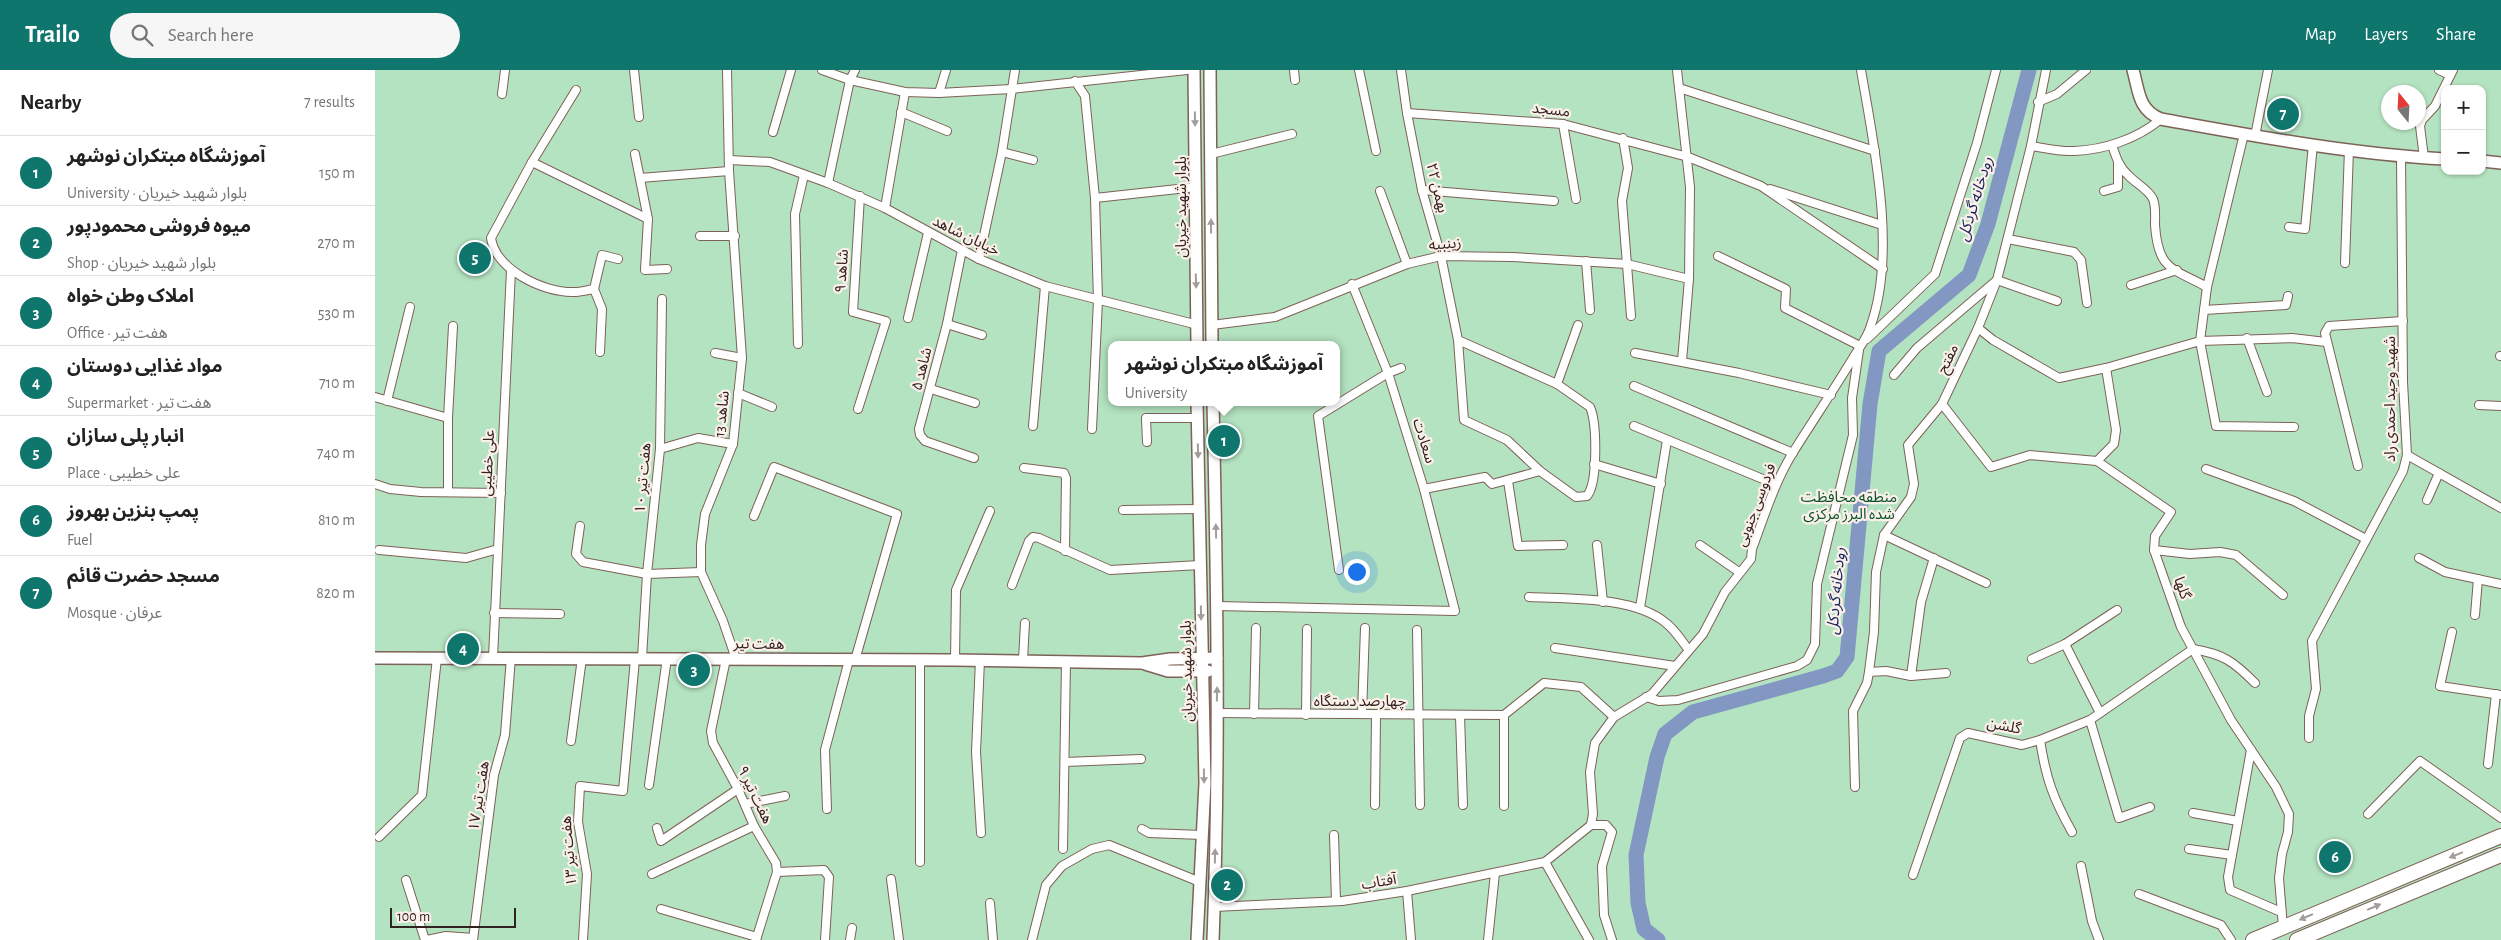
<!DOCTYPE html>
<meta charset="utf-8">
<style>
body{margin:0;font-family:"Alegreya Sans","Noto Sans Arabic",sans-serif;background:#f6f6f6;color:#222}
.controls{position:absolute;right:15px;top:15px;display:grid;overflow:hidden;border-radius:10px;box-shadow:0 1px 4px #0004}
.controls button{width:45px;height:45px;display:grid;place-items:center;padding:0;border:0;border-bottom:1px solid #e0e0e0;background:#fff;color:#222;font:25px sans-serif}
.compass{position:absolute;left:2006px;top:15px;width:45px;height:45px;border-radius:50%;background:#fff;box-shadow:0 1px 4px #0004;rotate:342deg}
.scale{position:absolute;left:15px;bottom:12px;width:126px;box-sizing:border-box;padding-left:5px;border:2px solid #30231f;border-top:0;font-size:14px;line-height:18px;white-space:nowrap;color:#30231f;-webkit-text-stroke:4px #fdefea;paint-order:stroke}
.you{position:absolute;left:981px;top:501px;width:18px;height:18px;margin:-12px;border:4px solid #fff;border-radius:50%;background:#1a73e8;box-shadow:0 0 0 8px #1a73e833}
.badge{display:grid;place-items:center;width:32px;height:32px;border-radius:50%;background:#0f766e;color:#fff;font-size:16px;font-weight:700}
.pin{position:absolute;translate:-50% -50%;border:2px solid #fff;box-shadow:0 1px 5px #0006}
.popup{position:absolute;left:733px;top:271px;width:232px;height:65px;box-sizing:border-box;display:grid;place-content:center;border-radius:10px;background:#fff;filter:drop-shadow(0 1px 4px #0005);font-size:16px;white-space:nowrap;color:#767676}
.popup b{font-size:19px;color:#222}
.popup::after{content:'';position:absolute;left:50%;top:100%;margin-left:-10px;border:10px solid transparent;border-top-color:#fff}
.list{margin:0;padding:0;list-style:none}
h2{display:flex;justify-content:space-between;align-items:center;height:65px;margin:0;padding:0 20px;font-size:21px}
h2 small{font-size:16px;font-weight:400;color:#767676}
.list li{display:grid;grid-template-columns:32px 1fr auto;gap:15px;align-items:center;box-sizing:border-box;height:70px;padding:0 20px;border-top:1px solid #e0e0e0}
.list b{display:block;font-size:19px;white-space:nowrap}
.list p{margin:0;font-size:16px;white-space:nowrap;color:#767676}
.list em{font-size:16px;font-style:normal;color:#767676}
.icon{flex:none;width:28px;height:28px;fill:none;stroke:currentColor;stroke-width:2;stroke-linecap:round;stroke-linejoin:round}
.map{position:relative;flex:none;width:2126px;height:870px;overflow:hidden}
header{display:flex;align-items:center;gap:30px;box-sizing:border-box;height:70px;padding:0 25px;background:#0f766e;color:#fff}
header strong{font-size:24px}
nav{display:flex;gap:28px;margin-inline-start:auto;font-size:18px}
.search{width:350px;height:45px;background:#f6f6f6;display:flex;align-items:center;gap:12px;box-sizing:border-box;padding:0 18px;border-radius:28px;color:#767676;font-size:19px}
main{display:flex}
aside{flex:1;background:#fff}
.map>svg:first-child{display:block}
.green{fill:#b4e3c1;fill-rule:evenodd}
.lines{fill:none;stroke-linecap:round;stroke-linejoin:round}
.river{stroke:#8297c2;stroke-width:15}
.street-casing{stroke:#7e6157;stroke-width:10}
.secondary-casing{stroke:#7e6157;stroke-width:14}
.highway-casing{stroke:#7e6157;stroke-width:16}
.street{stroke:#fff;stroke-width:8}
.secondary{stroke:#fff;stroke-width:11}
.highway{stroke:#fff;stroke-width:14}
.oneway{fill:#a29c9a}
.labels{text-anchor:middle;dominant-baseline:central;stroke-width:4.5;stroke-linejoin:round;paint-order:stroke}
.street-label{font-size:15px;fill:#30231f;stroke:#fdefea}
.park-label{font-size:15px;fill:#04542b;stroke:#fdefea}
.water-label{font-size:16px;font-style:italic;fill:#14295e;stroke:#fdefea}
</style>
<header>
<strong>Trailo</strong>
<div class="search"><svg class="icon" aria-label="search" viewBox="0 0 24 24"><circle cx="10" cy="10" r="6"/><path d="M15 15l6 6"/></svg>Search here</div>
<nav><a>Map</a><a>Layers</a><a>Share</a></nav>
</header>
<main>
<aside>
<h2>Nearby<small>7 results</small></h2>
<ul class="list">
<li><span class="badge">1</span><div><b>آموزشگاه مبتکران نوشهر</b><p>University · بلوار شهید خیریان</p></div><em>150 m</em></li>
<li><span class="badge">2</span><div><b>میوه فروشی محمودپور</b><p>Shop · بلوار شهید خیریان</p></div><em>270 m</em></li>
<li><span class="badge">3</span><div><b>املاک وطن خواه</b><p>Office · هفت تیر</p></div><em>530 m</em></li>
<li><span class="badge">4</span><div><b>مواد غذایی دوستان</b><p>Supermarket · هفت تیر</p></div><em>710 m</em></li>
<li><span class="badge">5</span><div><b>انبار پلی سازان</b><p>Place · علی خطیبی</p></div><em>740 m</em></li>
<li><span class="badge">6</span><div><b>پمپ بنزین بهروز</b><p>Fuel</p></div><em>810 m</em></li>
<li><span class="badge">7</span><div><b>مسجد حضرت قائم</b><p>Mosque · عرفان</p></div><em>820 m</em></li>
</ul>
</aside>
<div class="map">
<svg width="2126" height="870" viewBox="0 0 2126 870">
<rect width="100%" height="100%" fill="#fdefea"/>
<path class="green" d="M0 0H2126V870H0ZM2070 19H2107V101H2070ZM2014 22H2044V52H2014ZM736 275H962V332H736Z"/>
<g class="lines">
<path class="river" d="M1283 870 1269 859 1263 833 1261 785 1282 687 1290 664 1318 642 1448 606 1462 601 1472 587 1495 334 1504 281 1594 205 1613 154 1654 0"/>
<g class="street-casing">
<g id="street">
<path d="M259 0 264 47"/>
<path d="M352 0 354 101 367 288 358 374 330 444 326 475V502L348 551 361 589"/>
<path d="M447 0 475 10 530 22 564 23 636 19 812 0"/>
<path d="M919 0 920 10"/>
<path d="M984 0 1001 81"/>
<path d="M1026 0 1032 43 1047 120 1066 186 1083 270 1089 350 1132 370 1165 401 1201 427 1212 426C1223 413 1222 353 1215 337L1182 314 1083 270"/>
<path d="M1302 0 1315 117 1314 209 1307 291"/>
<path d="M2064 0 2075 5"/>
<path d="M700 11 710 26 720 128 723 230 717 359"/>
<path d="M1304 18 1500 81"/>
<path d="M201 20 157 92 116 168C121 200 169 223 199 222 206 222 212 220 219 219L227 239 225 282"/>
<path d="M564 23 571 0"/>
<path d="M127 24 130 0"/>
<path d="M1663 32 1682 24 1711 0"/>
<path d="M526 42 572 61"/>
<path d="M1032 43 1188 54 1313 87 1386 116 1508 199"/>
<path d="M1188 54 1201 129"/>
<path d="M398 62 416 0"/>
<path d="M1869 64 1832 217 1825 271 1841 356 1919 357"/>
<path d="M1880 66 1893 0"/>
<path d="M1248 68 1253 98 1247 131 1256 246"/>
<path d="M1737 75C1741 87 1744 97 1753 105 1760 113 1773 119 1778 129 1781 136 1780 147 1780 155 1783 200 1797 198 1832 217"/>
<path d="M1656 76C1669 78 1685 82 1699 81 1729 80 1762 69 1786 49"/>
<path d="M627 82 658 90"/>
<path d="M260 84 273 149 270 200 292 199"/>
<path d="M836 84 917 64"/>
<path d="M2049 88 2045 56 2047 50 2060 36 2078 0"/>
<path d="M354 90 395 92 453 113 510 138 604 189 670 216 823 255"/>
<path d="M157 92 273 149"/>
<path d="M265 108 354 101"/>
<path d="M453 113 475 10 480 0"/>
<path d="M1395 119 1507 155"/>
<path d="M1047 120 1179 131"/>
<path d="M1005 121 1032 194"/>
<path d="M1729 121 1743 117V94"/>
<path d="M720 128 821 117"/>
<path d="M510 138 530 22"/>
<path d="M1914 157 1930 159 1938 74"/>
<path d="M325 166H360"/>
<path d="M1633 169 1699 182 1706 190 1712 233"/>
<path d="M587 180 572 254 544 359 545 365 550 371 599 388"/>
<path d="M1343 186 1411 219 1410 238 1485 276"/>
<path d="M604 189 627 82 640 0"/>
<path d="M1211 191 1215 240"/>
<path d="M1970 193 1974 79"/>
<path d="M1756 215 1802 200"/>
<path d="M219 219 227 185 243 189"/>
<path d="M1829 240 1911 235 1913 226"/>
<path d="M533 248 553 163"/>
<path d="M572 254 607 265"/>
<path d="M837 255 900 247 1032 194 1066 186 1137 187 1252 194 1314 209"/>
<path d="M1603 258 1618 270 1684 308 1731 298 1825 271 1917 268 1951 272"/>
<path d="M1872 268 1892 322"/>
<path d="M1492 269 1560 204 1602 73 1621 0"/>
<path d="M423 274 420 144 429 105"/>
<path d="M340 283 367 288"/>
<path d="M1260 283 1364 303 1456 325"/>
<path d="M2125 286H2126"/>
<path d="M1519 305 1542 278 1622 210 1682 231"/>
<path d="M1182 314 1203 255"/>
<path d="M1259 316 1418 383"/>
<path d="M556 319 600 333"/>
<path d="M363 323 397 337"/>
<path d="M0 327 73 348"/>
<path d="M12 331 35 237"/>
<path d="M1567 334 1616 397 1655 385 1722 391 1796 442 1780 466 1779 480 1806 557 1856 650 1901 717 1914 744 1913 762 1907 784 1904 808 1908 857"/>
<path d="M2104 335 2126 336"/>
<path d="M483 339 511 251 478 242 485 126"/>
<path d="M658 356 670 216"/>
<path d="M1259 356 1400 414"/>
<path d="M772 372 771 348H823"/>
<path d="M285 379 323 368 358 374"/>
<path d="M2032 385 2126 438"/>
<path d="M1722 391 1739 374 1741 360 1731 298"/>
<path d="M1219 394 1286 414"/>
<path d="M1983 396 1950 263 1954 256 2028 251"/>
<path d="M649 398 689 403 691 408 690 481"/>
<path d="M1831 399 1919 431 1991 469"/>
<path d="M1133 411 1143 476 1188 475"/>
<path d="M0 414 15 419 46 422 126 423"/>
<path d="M1049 419 1110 407 1117 414 1165 401"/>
<path d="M73 421V348L78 256"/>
<path d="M2052 430 2064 403"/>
<path d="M748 440 824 439"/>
<path d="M379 446 399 397 522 444 480 590"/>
<path d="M205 456 201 484 208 492 272 504 326 502"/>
<path d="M1222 475 1228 532"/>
<path d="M1325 475 1364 502"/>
<path d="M4 480 91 488 123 479"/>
<path d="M1779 480 1815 484 1845 482 1861 485 1908 525"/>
<path d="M1559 488 1546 532 1536 606 1571 603"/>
<path d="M2044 488 2070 502 2126 514"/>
<path d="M964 500 943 346 1013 303 1026 298"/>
<path d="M1611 513 1509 465 1536 427 1539 414 1533 375 1567 334 1603 258 1622 210 1656 76 1671 0"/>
<path d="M637 515 654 471 658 467 664 468 735 500 825 495"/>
<path d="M1154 527C1194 529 1259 526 1291 553 1300 560 1306 570 1313 579"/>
<path d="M842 536 1080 541 1049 419 1013 303 977 214"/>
<path d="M1265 538 1292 370"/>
<path d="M119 543 185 544"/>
<path d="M2100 545 2103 509"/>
<path d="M1042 560 1045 735"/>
<path d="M2077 562 2065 616 2126 625"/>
<path d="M1690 574 1725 643"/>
<path d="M1180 578 1300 596"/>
<path d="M118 588 136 200"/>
<path d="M267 588 272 504 285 379 287 229"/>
<path d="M351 589 336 661 338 673 363 719 379 756 401 793 402 802 381 870"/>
<path d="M1657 589 1690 574 1742 540"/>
<path d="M545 590V792"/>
<path d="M580 590 581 520 615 441"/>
<path d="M605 590 601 682 606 763"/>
<path d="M648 590 650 553"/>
<path d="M1494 602 1499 562 1501 502 1509 465"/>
<path d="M1271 627 1284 631 1303 630 1422 596 1432 590 1440 574 1442 514 1478 365 1477 328 1484 280"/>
<path d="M841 643 1129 645"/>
<path d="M879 644 881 558"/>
<path d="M987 644 990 558"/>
<path d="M931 645 932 559"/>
<path d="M1129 645 1169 613 1206 617 1239 647"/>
<path d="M1085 646 1088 735"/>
<path d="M1715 650 1744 748 1775 737"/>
<path d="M1934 668V646L1941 619 1937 571 2028 401 2032 385 2028 312 2026 86"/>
<path d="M1665 670C1671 709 1678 728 1697 762"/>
<path d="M196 671 207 588"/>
<path d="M1876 680 1853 807 1855 820 1906 842"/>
<path d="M690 692 766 689"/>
<path d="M2113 694 2121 624"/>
<path d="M274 715 292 588"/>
<path d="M1480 717 1478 641 1492 613 1494 602 1511 601 1536 606"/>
<path d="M370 734 410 726"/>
<path d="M1000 735 1001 645"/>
<path d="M1129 736V645"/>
<path d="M452 739 450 680 474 590"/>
<path d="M1818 743 1863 751"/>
<path d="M1993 744 2045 691 2126 748"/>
<path d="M1216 755H1231L1237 762 1227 796 1229 845 1237 870"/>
<path d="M282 758 286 771 363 719"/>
<path d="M767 759 774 763 827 765"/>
<path d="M959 765 961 831"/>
<path d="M4 767 47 725 62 588"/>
<path d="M688 779 691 591"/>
<path d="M1814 779 1857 785"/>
<path d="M1170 792 1214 870"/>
<path d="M1706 796 1717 851 1724 870"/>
<path d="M402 802 449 800 454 807 450 870"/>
<path d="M277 804 379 756"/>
<path d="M1538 805 1585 668 1593 663 1647 675 1665 670 1715 650 1818 579C1848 584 1858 591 1880 613"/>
<path d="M516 809 524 870"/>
<path d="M31 810 50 870"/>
<path d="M1032 821 1036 870"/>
<path d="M1764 824 1846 855 1856 870"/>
<path d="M615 833 618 870"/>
<path d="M839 837 967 831 1032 821 1170 792 1216 755 1218 744 1215 702 1220 673 1239 647 1277 624 1328 564 1350 522 1376 489 1377 479C1389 447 1399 414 1417 384 1437 352 1458 321 1478 288 1484 278 1493 267 1496 255 1522 181 1499 76 1486 0"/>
<path d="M286 839 382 867"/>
<path d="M52 870 71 866 98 868"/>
<path d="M98 870 119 705 130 665 136 587"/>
<path d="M208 870 212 804 203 752 205 716 248 721 260 589"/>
<path d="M475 870 477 858"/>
<path d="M657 870 671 815 687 796 717 779 734 775 825 812"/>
<path d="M1113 870 1120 803"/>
</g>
</g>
<g class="secondary-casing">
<g id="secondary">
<path d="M819 0 822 275"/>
<path d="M835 0 837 275"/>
<path d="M1758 0C1764 21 1763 40 1786 49 1880 66 1974 84 2070 89"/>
<path d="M2107 91 2126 93"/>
<path d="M0 588 580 590 767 593 795 589 842 588"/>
<path d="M770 594 793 601H833"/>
<path d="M822 870 830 713 822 332"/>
<path d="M838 870C845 691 842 511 838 332"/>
</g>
</g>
<g class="highway-casing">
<g id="highway">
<path d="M1878 870 2126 766"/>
<path d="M1922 870 2126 785"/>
</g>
</g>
<use href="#street" class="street"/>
<use href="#secondary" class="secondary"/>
<use href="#highway" class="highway"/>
</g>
<defs><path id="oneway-solid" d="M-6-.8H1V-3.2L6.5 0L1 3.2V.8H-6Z" transform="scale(1.25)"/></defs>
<g class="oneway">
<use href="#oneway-solid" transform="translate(820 49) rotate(89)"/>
<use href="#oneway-solid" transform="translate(836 156) rotate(-90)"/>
<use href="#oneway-solid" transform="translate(821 211) rotate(88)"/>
<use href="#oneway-solid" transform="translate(823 381) rotate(89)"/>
<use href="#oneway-solid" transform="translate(841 461) rotate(-91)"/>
<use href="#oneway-solid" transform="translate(826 543) rotate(89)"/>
<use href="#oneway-solid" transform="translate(842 624) rotate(-89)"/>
<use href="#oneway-solid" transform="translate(829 706) rotate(89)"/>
<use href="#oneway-solid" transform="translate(2081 785) rotate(158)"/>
<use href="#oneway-solid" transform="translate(840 786) rotate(-89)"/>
<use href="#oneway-solid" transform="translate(1999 837) rotate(-23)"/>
<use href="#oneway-solid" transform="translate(1931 847) rotate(157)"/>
</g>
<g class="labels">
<g class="street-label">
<text transform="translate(1176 40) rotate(6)">مسجد</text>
<text transform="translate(1062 118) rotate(76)">۲۲ بهمن</text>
<text transform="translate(806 137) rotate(-90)">بلوار شهید خیریان</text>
<text transform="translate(591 166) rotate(26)">خیابان شاهد</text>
<text transform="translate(1070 174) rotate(-5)">زینبیه</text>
<text transform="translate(467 201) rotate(-86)">شاهد ۹</text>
<text transform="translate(1573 289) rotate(-65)">مفتح</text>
<text transform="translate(547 299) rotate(-76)">شاهد ۵</text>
<text transform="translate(2015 329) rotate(-90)">شهید وحید احمدی راد</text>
<text transform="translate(347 344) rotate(-84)">شاهد 13</text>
<text transform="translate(1049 371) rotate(73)">سعادت</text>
<text transform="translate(113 393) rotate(-87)">علی خطیبی</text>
<text transform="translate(268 408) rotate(-85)">هفت تیر ۱۰</text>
<text transform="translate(1381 435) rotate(-69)">فردوسی جنوبی</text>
<text transform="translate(1807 518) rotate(71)">گلها</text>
<text transform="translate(384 574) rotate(1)">هفت تیر</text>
<text transform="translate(812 601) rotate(-91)">بلوار شهید خیریان</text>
<text x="985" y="631">چهارصد دستگاه</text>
<text transform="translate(1629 656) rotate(11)">گلشن</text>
<text transform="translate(380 725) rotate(64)">هفت تیر ۹</text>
<text transform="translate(104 726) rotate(-81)">هفت تیر ۱۷</text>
<text transform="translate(194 781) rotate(-95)">هفت تیر ۱۳</text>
<text transform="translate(1004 812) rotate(-9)">آفتاب</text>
</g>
<g class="park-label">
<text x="1474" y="427">منطقه محافظت<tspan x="1474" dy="17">شده البرز مرکزی</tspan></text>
</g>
<g class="water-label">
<text transform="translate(1600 129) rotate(-73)">رودخانه گردکل</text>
<text transform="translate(1461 521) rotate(-85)">رودخانه گردکل</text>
</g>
</g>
</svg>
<div class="controls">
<button>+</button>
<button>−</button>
</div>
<svg class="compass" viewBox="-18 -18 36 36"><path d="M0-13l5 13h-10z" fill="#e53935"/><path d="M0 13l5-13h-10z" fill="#767676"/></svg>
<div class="scale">100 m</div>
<div class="you"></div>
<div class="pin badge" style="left:849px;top:371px">1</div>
<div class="popup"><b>آموزشگاه مبتکران نوشهر</b>University</div>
<div class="pin badge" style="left:852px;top:815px">2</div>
<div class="pin badge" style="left:319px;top:600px">3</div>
<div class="pin badge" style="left:88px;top:579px">4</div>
<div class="pin badge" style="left:100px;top:188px">5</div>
<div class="pin badge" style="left:1960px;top:787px">6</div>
<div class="pin badge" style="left:1908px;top:44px">7</div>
</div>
</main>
